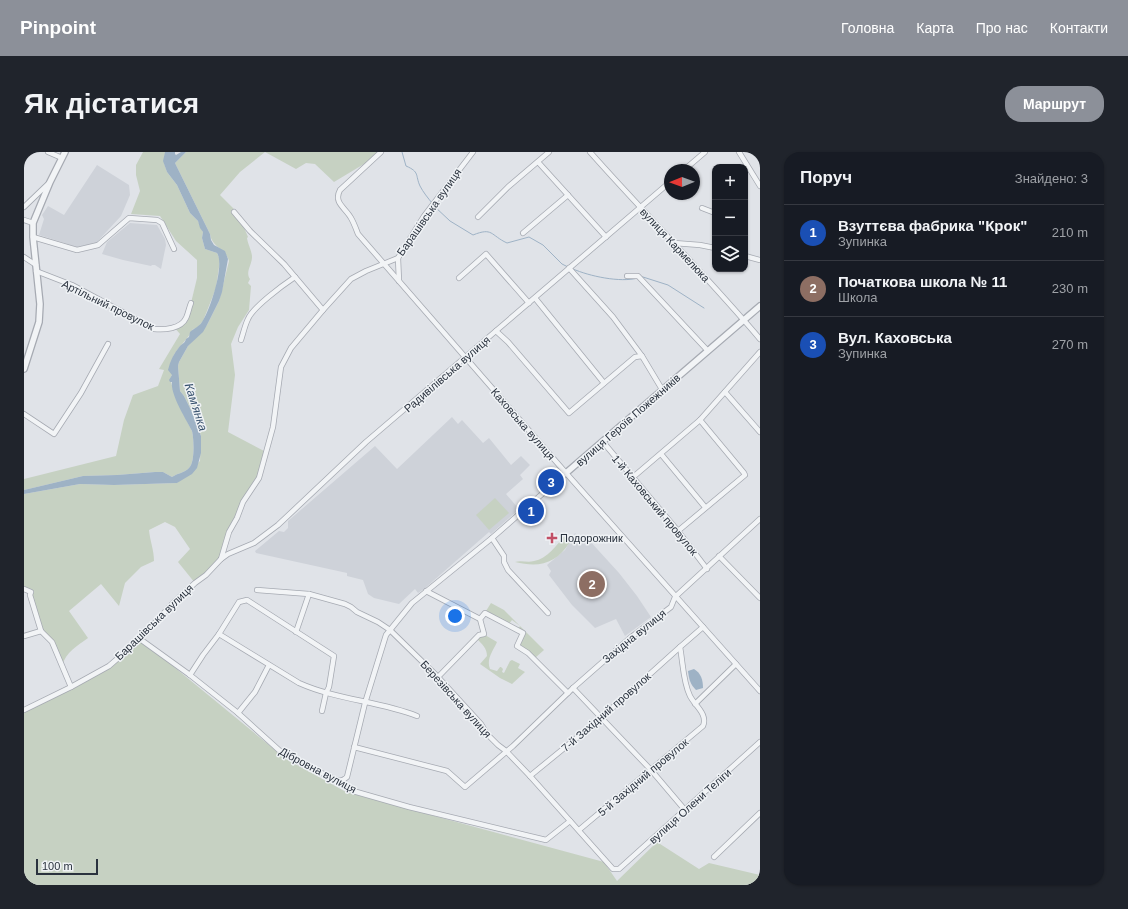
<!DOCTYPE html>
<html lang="uk">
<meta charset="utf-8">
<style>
body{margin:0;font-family:Helvetica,sans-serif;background:#20242c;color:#f1f3f6}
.controls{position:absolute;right:12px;top:12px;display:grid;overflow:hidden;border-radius:8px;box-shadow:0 1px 3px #0004}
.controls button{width:36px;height:36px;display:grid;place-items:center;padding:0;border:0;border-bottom:1px solid #363941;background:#171b24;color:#f1f3f6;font:20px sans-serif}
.compass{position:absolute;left:640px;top:12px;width:36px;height:36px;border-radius:50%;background:#171b24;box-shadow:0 1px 3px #0004;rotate:269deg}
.scale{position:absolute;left:12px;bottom:10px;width:62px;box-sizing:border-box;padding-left:4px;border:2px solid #2a323e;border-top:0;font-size:11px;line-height:14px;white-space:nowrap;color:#2a323e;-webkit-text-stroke:3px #eff2f5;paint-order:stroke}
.you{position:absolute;left:431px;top:464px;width:14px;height:14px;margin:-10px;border:3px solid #fff;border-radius:50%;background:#1a73e8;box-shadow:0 0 0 6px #1a73e833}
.badge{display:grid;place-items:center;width:26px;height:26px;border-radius:50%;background:#8c9099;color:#fff;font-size:13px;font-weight:700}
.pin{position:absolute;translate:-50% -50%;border:2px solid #fff;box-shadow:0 1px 4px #0006}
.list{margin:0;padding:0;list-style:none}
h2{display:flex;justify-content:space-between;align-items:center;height:52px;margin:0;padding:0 16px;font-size:17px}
h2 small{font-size:13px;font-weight:400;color:#9ea1a6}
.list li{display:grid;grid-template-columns:26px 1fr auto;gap:12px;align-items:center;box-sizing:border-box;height:56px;padding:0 16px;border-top:1px solid #363941}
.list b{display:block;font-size:15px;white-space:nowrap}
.list p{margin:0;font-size:13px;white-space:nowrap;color:#9ea1a6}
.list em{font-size:13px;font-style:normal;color:#9ea1a6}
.icon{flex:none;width:22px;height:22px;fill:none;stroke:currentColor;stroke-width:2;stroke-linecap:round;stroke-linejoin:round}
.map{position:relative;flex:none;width:736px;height:733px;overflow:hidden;border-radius:16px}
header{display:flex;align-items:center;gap:24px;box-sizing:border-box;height:56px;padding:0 20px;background:#8c9099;color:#fff}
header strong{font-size:19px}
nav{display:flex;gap:22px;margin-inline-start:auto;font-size:14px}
.intro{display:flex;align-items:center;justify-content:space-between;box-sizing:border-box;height:96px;padding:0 24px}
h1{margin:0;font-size:28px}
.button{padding:10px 18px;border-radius:16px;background:#8c9099;color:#fff;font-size:14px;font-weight:700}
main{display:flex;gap:24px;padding:0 24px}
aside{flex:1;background:#171b24;border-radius:16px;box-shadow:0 1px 3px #0004}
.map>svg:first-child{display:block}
.built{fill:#ced2d9}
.green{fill:#c6d1c2}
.water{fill:#9eb2c5}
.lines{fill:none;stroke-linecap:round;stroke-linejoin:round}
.stream{stroke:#9eb2c5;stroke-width:1}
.minor-casing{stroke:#a6aab2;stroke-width:6}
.tertiary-casing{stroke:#a6aab2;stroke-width:8}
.minor{stroke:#f2f4f6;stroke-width:4.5}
.tertiary{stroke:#f2f4f6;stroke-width:5.5}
.poi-dot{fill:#c24f65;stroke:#eff2f5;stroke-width:1.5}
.labels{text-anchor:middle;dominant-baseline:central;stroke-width:3;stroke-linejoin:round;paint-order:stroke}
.street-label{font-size:11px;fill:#2a323e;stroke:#eff2f5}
.poi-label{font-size:11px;fill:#2a323e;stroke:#eff2f5;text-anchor:start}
.water-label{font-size:12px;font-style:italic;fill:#38526e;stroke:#eff2f5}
</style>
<header>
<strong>Pinpoint</strong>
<nav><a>Головна</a><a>Карта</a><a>Про нас</a><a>Контакти</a></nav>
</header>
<div class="intro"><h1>Як дістатися</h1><a class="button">Маршрут</a></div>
<main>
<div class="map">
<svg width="736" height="733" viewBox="0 0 736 733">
<rect width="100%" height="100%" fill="#e0e3e8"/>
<g class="built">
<path d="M73 13 105 33 106 43 97 64 72 91 53 95 15 83 20 67 18 63 24 54 40 63Z"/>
<path d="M106 71 133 73 141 87 142 93 137 117 131 113H128L127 114 99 108 78 102 83 90Z"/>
<path d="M428 265 434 272 438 268 459 291 465 286 487 313 497 304 506 313 496 323 499 327 482 342 494 356 501 351V352L467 382 465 380 400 437 394 441 391 437 375 452 350 446 344 442 339 428 323 424V421L232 401 231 399 255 379 260 380 264 376V369L351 294 373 317Z"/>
<path d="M551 381 556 386 562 384 564 387 595 421 613 444 627 465 601 484 592 467 571 476 548 453 525 423 527 419 523 413 541 398Z"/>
</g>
<g class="green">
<path d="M119 0H141L140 11 143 20 153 33 166 61 174 69 179 80 178 86 181 97 193 101 196 108 192 136 179 169 173 176 169 177C164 188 153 195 149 205 146 212 151 220 146 227L152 247 168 279C170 287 171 311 165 316 160 321 154 321 148 325L139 320H131L93 323 59 324 0 338V327L92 304 100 268 109 243 134 234 140 218 135 217 156 182 150 175 161 168 167 151 173 126V108L152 89 136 64 107 62 116 39 112 23V13Z"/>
<path d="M162 0H357L350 6 310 30 291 12 282 11 272 17 241 0 216 20 196 43 210 57 207 60 219 73 224 85 223 86C224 93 228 99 228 105 228 113 221 120 226 127L224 131 227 134 225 158 214 175 207 192 211 223 204 280 242 300 235 326 219 350 197 407 171 431 154 410 166 397 151 375 141 370 125 378C126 389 130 398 130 409L117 415 101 431 95 454 77 432 45 459 64 486C53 494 42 500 38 514L28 490 17 479 6 443 0 437V342L56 332 90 333 153 331 176 309 177 284 168 260 160 244 156 239 154 214 155 210 164 194 183 173 195 149 205 109C202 97 188 96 186 82L151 11Z"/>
<path d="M471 346 485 361 465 378 452 363Z"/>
<path d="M541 383H544V388L546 390C532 412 515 416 491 410 497 408 504 411 510 409 523 407 533 393 541 383Z"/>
<path d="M467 451 480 458 520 498 511 506 503 498 496 493 501 481 494 477 496 474 488 468 485 472 462 459Z"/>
<path d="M461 483 473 490C469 499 462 507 466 517L473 519 476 515H477L479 517 478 520 480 521 486 509 488 508 496 512 494 516 501 520 488 532 476 526 456 512 463 504C463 496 458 492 453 487L457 484Z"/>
<path d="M116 487 262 607 322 640 580 710 593 729 633 690 675 717 685 711 736 723V733H0V559L85 514Z"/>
</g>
<g class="water">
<path d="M141 0H151V2L152 3 157 0H162L151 11 186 82 187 88 190 93 201 99 204 107 198 140 195 149 183 173 179 180 164 194 155 210 154 214 156 239 160 244 168 260 177 284V301L173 316 168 322 153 331 90 333 56 332 0 342V338L59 324 93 323 131 320H139L148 325C154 321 160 321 165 316 171 311 170 287 168 279 162 267 146 242 148 230H146L145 228 148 223 144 218C146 209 150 201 156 194 159 191 161 191 162 187L165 185 166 180C170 176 175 175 178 170 186 158 201 113 193 101L181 97 178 86 179 80 176 76 174 69 166 61 153 33 143 20 139 9Z"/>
<path d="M670 517C677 521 679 528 679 536L672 538C666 532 665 527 664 519Z"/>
</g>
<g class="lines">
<g class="stream">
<path d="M378 0 382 14C396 20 391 23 396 34 399 40 404 46 408 51"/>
<path d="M410 54 426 69 449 83C469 75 466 83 483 91L505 85 519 93 538 112 544 115"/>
<path d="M549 117C565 124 596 131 614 126"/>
<path d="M617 125H619L644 133 680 156"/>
</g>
<g class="minor-casing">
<g id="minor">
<path d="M24 0 38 6"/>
<path d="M357 0 316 38C309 51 322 56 327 66 330 71 332 77 334 82L542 321 736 539"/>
<path d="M566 0C622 63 682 123 736 187"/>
<path d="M715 0 736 34"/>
<path d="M514 10 582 85"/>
<path d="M660 18 681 0"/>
<path d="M0 55 25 31"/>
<path d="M678 56 691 61"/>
<path d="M210 60 226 79 260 112 299 158"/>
<path d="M454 65 484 35 525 0"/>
<path d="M0 68 9 71"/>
<path d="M499 81 544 43"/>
<path d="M9 85 53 98 74 93 105 66 133 68 138 71 150 97"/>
<path d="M650 91 676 93 691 96"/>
<path d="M721 104 736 108"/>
<path d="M0 105 12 113"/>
<path d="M374 106 375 129"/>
<path d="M545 116 589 165 618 204 639 239"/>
<path d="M12 119 48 133 130 177C140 178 157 177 162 166 164 162 165 156 167 151"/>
<path d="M603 124H614L684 199"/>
<path d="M435 126 462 102 505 151"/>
<path d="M511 146 580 231"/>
<path d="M472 179 484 190 545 261 611 205 618 204"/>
<path d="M217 188C219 182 221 173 224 167 229 155 259 133 271 125"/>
<path d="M701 240 736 280"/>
<path d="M0 262 30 282 57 241 84 192"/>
<path d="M579 290 654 379 683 417"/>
<path d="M637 302 681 355"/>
<path d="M608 326 676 268 736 200"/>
<path d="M654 379 721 323 720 321 676 268"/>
<path d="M468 386 480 404V410L484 418 524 461"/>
<path d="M695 404 736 446"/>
<path d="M197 407 204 402 230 391 254 373 342 290 646 30"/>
<path d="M0 437 7 440 6 443 17 479 28 490 47 535"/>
<path d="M233 438 285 442 321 452 327 455 333 460 354 470 366 478 414 525 457 572 463 582 474 593 482 599 506 624 589 717H595L736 590"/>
<path d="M402 439 456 467"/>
<path d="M272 480 285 442"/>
<path d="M195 482 275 531C313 548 355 549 393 564"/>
<path d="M0 484 17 479"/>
<path d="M116 487 166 523 214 561 256 599 278 612 315 629 329 639 385 655 522 688 546 669"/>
<path d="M166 523 179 503 195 482 215 450 223 448 310 504 305 535 302 541 298 559"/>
<path d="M414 525 455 483 460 482 456 467 461 461 499 481 493 494 504 501 544 541"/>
<path d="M549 536 627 618 661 658"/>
<path d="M671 552 712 512"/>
<path d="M0 558 47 535 85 514 116 487 150 450 171 431 182 423 197 407 205 380 213 366 219 350 235 326 249 275 257 215 267 196 299 158 327 127 342 119 374 106 400 64 449 0"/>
<path d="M214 561 231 540 245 513"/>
<path d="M330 595 423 619 441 635 489 594 549 536 606 486 647 455 651 445 736 367"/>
<path d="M506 624 577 566 656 495"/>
<path d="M315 629 319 628 323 625 341 551 362 483 388 451 468 386 542 321"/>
<path d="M555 678 679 574C684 562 671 554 666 544 659 530 659 511 656 495L679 475"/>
<path d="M690 705 736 661"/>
</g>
</g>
<g class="tertiary-casing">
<g id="tertiary">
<path d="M0 217 15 170 16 152 9 85V71L26 30 41 0"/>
<path d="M542 321 736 154"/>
</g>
</g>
<use href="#minor" class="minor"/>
<use href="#tertiary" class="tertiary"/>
</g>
<path class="poi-dot" d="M526 380h4v4h4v4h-4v4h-4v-4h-4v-4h4z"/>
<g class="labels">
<g class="street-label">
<text transform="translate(405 60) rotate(-55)">Барашівська вулиця</text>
<text transform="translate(651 93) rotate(47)">вулиця Кармелюка</text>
<text transform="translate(84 153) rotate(26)">Артільний провулок</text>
<text transform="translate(423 222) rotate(-41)">Радивілівська вулиця</text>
<text transform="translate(604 268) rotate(-41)">вулиця Героїв Пожежників</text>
<text transform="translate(499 272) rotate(49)">Каховська вулиця</text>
<text transform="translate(631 353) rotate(50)">1-й Каховський провулок</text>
<text transform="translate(130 470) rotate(-44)">Барашівська вулиця</text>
<text transform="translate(610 484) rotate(-39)">Західна вулиця</text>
<text transform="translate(432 547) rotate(48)">Березівська вулиця</text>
<text transform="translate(582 560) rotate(-41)">7-й Західний провулок</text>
<text transform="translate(294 618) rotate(28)">Дібровна вулиця</text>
<text transform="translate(619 625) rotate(-40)">5-й Західний провулок</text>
<text transform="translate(666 654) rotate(-42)">вулиця Олени Теліги</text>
</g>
<g class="poi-label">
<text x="536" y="386">Подорожник</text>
</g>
<g class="water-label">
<text transform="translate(172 255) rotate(72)">Кам'янка</text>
</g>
</g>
</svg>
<div class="controls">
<button>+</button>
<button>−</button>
<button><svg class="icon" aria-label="layers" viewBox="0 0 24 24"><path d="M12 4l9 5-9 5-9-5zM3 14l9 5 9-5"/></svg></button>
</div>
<svg class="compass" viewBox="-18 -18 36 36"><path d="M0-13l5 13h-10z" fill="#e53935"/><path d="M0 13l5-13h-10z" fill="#9ea1a6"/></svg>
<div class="scale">100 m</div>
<div class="you"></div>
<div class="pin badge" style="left:507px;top:359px;background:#1a4fb4">1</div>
<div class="pin badge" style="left:568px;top:432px;background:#8d6e63">2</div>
<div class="pin badge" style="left:527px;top:330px;background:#1a4fb4">3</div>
</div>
<aside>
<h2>Поруч<small>Знайдено: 3</small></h2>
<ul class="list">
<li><span class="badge" style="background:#1a4fb4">1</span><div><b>Взуттєва фабрика &quot;Крок&quot;</b><p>Зупинка</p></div><em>210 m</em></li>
<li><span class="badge" style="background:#8d6e63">2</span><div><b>Початкова школа № 11</b><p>Школа</p></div><em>230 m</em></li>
<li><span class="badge" style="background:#1a4fb4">3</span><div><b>Вул. Каховська</b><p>Зупинка</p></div><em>270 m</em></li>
</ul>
</aside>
</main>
